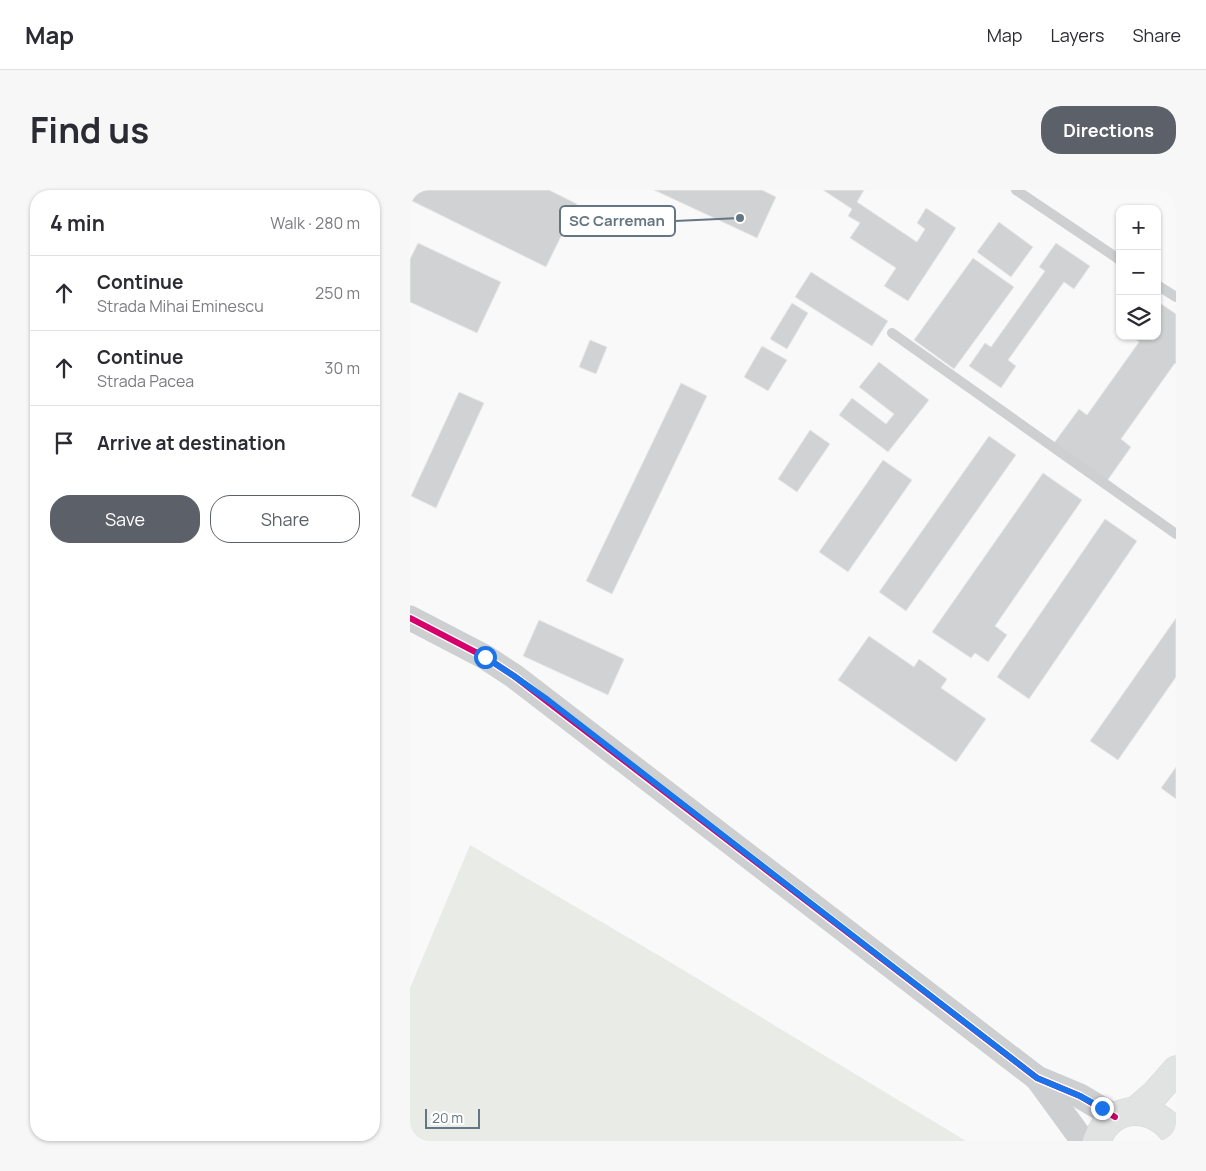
<!DOCTYPE html>
<meta charset="utf-8">
<style>
body{margin:0;font-family:Manrope,sans-serif;background:#f7f7f7;color:#2b2b33}
.controls{position:absolute;right:15px;top:15px;display:grid;overflow:hidden;border-radius:10px;box-shadow:0 1px 4px #0004}
.controls button{width:45px;height:45px;display:grid;place-items:center;padding:0;border:0;border-bottom:1px solid #e1e1e2;background:#fff;color:#2b2b33;font:25px sans-serif}
.scale{position:absolute;left:15px;bottom:12px;width:55px;box-sizing:border-box;padding-left:5px;border:2px solid #657683;border-top:0;font-size:14px;line-height:18px;white-space:nowrap;color:#657683;-webkit-text-stroke:4px #fff;paint-order:stroke}
.stop{position:absolute;width:15px;height:15px;margin:-11px;border:4px solid #1a73e8;border-radius:50%;background:#fff}
.stop.end{background:#1a73e8;border-color:#fff;box-shadow:0 1px 5px #0008}
.list{margin:0;padding:0;list-style:none}
h2{display:flex;justify-content:space-between;align-items:center;height:65px;margin:0;padding:0 20px;font-size:21px}
h2 small{font-size:16px;font-weight:400;color:#7c7c81}
.list li{display:grid;grid-template-columns:32px 1fr auto;gap:15px;align-items:center;box-sizing:border-box;height:75px;padding:0 20px;border-top:1px solid #e1e1e2}
.list b{display:block;font-size:19px;white-space:nowrap}
.list p{margin:0;font-size:16px;white-space:nowrap;color:#7c7c81}
.list em{font-size:16px;font-style:normal;color:#7c7c81}
.actions{display:flex;gap:10px;padding:15px 20px}
.actions a{flex:1;padding:11px 0;border:1px solid #5c6169;border-radius:20px;text-align:center;font-size:18px;color:#5c6169}
.actions .main{background:#5c6169;color:#fff}
.icon{flex:none;width:28px;height:28px;fill:none;stroke:currentColor;stroke-width:2;stroke-linecap:round;stroke-linejoin:round}
.map{position:relative;flex:none;width:766px;height:951px;overflow:hidden;border-radius:20px}
header{display:flex;align-items:center;gap:30px;box-sizing:border-box;height:70px;padding:0 25px;background:#fff;border-bottom:1px solid #e1e1e2}
header strong{font-size:24px}
nav{display:flex;gap:28px;margin-inline-start:auto;font-size:18px}
.intro{display:flex;align-items:center;justify-content:space-between;box-sizing:border-box;height:120px;padding:0 30px}
h1{margin:0;font-size:35px}
.button{padding:12px 22px;border-radius:20px;background:#5c6169;color:#fff;font-size:18px;font-weight:700}
main{display:flex;gap:30px;padding:0 30px}
aside{flex:1;background:#fff;border-radius:20px;box-shadow:0 1px 4px #0004}
.map>svg:first-child{display:block}
.green{fill:#e8ebe6}
.building{fill:#d0d2d3;stroke:#e8e8e8}
.lines{fill:none;stroke-linecap:round;stroke-linejoin:round}
.primary-casing{stroke:#d5d6d7;stroke-width:29}
.trunk-casing{stroke:#d5d6d6;stroke-width:29}
.service{stroke:#cecfd0;stroke-width:10}
.tertiary{stroke:#cecfd0;stroke-width:25}
.primary{stroke:#e1e2e2;stroke-width:28}
.trunk{stroke:#e1e2e2;stroke-width:28}
.cycleway-casing{stroke:#fff;stroke-width:9}
.cycleway{stroke:#d6006c;stroke-width:6}
.route{stroke:#1a73e8;stroke-width:6}
.leader{fill:none;stroke:#657683;stroke-width:2}
.callout-dot{fill:#657683;stroke:#fff;stroke-width:2}
.callout{fill:#fff;stroke:#657683;stroke-width:2}
.callout-label{font-size:15px;text-anchor:middle;font-weight:bold;fill:#657683}
</style>
<header>
<strong>Map</strong>
<nav><a>Map</a><a>Layers</a><a>Share</a></nav>
</header>
<div class="intro"><h1>Find us</h1><a class="button">Directions</a></div>
<main>
<aside>
<h2>4 min<small>Walk · 280 m</small></h2>
<ul class="list">
<li><svg class="icon" aria-label="ahead" viewBox="0 0 24 24"><path d="M12 20V5M6 11l6-6 6 6"/></svg><div><b>Continue</b><p>Strada Mihai Eminescu</p></div><em>250 m</em></li>
<li><svg class="icon" aria-label="ahead" viewBox="0 0 24 24"><path d="M12 20V5M6 11l6-6 6 6"/></svg><div><b>Continue</b><p>Strada Pacea</p></div><em>30 m</em></li>
<li><svg class="icon" aria-label="arrive" viewBox="0 0 24 24"><path d="M6 21V4h12l-3 4 3 4H6"/></svg><div><b>Arrive at destination</b></div></li>
</ul>
<div class="actions"><a class="main">Save</a><a>Share</a></div>
</aside>
<div class="map">
<svg width="766" height="951" viewBox="0 0 766 951">
<rect width="100%" height="100%" fill="#f9f9f9"/>
<path class="green" d="M60 655 260 772 556 951H0V798Z"/>
<g class="building">
<path d="M0 0H139L167 14 136 77 0 10Z"/>
<path d="M244 0H352L366 7 347 48Z"/>
<path d="M413 0H454L447 12 507 52 515 39 507 33 516 18 546 38 498 111 474 96 486 78 440 48 450 33 438 26 442 19Z"/>
<path d="M589 32 623 57 601 87 567 62Z"/>
<path d="M8 53 91 92 67 143 0 112V69Z"/>
<path d="M646 53 680 76 664 99 654 92 598 170 606 176 591 198 559 176 575 153 581 157 635 81 629 77Z"/>
<path d="M563 68 604 97 544 179 504 150Z"/>
<path d="M401 82 478 131 462 156 385 107Z"/>
<path d="M747 111 766 124V174L765 173 711 249 721 257 697 291 644 253 669 219 677 225 729 152 722 146H747Z"/>
<path d="M382 113 398 123 377 159 360 149Z"/>
<path d="M180 150 197 157 186 184 169 177Z"/>
<path d="M352 156 377 170 358 201 334 187Z"/>
<path d="M469 172 519 210 478 262 429 225 442 208 476 234 484 224 449 197Z"/>
<path d="M271 193 297 206 202 404 176 391Z"/>
<path d="M49 202 74 213 26 318 1 306Z"/>
<path d="M400 240 420 254 387 302 368 289Z"/>
<path d="M579 246 606 265 496 421 469 402Z"/>
<path d="M473 270 502 290 438 382 409 362Z"/>
<path d="M633 283 672 310 585 436 597 445 578 472 565 463 561 468 522 442Z"/>
<path d="M695 329 727 351 619 509 587 487Z"/>
<path d="M766 428V487L708 570 680 551Z"/>
<path d="M129 430 214 469 198 505 113 466Z"/>
<path d="M459 446 504 477 509 469 537 489 531 498 576 529 546 572 428 490Z"/>
<path d="M766 577V609L751 598Z"/>
</g>
<g class="lines">
<g class="primary-casing">
<path id="primary" d="M725 921 745 904 766 880"/>
</g>
<g class="trunk-casing">
<path id="trunk" d="M687 951C701 912 746 913 766 946"/>
</g>
<g class="service">
<path d="M606 0 710 70"/>
<path d="M747 95 766 107"/>
<path d="M482 143 766 344"/>
</g>
<g class="tertiary">
<path d="M0 428 75 467 104 486 627 888 670 906 705 927"/>
<path d="M627 888 673 951"/>
</g>
<use href="#primary" class="primary"/>
<use href="#trunk" class="trunk"/>
<g class="cycleway-casing">
<path id="cycleway" d="M0 428 75 467 104 486 627 888 670 906 705 927"/>
</g>
<use href="#cycleway" class="cycleway"/>
</g>
<g class="lines">
<path class="route" d="M75 467 104 486 138 510 627 888 670 906 692 918"/>
</g>
<path class="leader" d="M330 28L265 31"/>
<circle class="callout-dot" cx="330" cy="28" r="5"/>
<rect class="callout" x="150" y="16" width="115" height="30" rx="5"/>
<g class="callout-label">
<text x="207" y="36">SC Carreman</text>
</g>
</svg>
<div class="controls">
<button>+</button>
<button>−</button>
<button><svg class="icon" aria-label="layers" viewBox="0 0 24 24"><path d="M12 4l9 5-9 5-9-5zM3 14l9 5 9-5"/></svg></button>
</div>
<div class="scale">20 m</div>
<div class="stop" style="left:75px;top:467px"></div>
<div class="stop end" style="left:692px;top:918px"></div>
</div>
</main>
